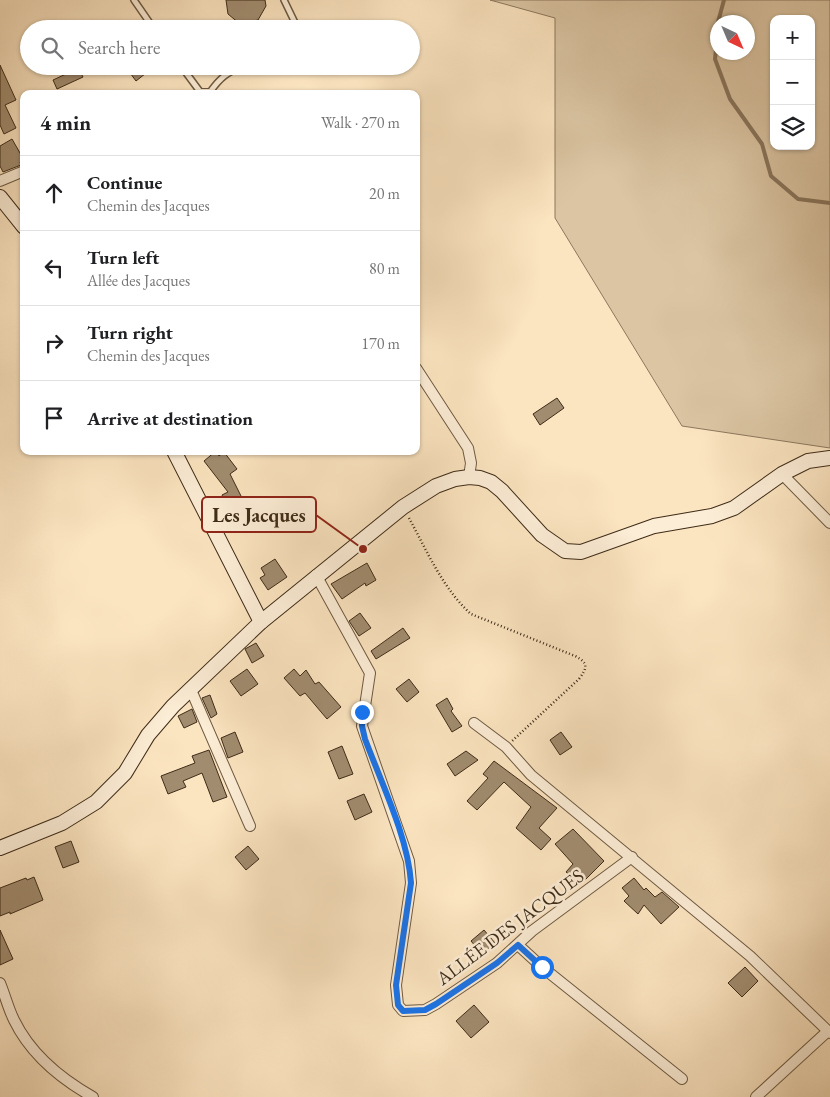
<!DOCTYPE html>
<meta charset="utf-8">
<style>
body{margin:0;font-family:"EB Garamond",serif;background:#f6f6f6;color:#202124}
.controls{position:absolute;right:15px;top:15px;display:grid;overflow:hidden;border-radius:10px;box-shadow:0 1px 4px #0004}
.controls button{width:45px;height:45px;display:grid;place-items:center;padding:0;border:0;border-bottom:1px solid #e0e0e0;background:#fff;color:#202124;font:25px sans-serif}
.compass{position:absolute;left:710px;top:15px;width:45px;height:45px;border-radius:50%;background:#fff;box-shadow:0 1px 4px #0004;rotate:136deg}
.stop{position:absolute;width:15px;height:15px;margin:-11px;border:4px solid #1a73e8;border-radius:50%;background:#fff}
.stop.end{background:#1a73e8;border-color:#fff;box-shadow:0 1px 5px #0008}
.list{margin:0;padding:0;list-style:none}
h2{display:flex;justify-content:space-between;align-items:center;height:65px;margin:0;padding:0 20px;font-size:21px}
h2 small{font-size:16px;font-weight:400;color:#757577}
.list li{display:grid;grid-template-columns:32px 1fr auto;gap:15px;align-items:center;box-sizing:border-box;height:75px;padding:0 20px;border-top:1px solid #e0e0e0}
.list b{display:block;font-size:19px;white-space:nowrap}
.list p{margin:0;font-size:16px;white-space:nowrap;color:#757577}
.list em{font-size:16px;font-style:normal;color:#757577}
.icon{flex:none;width:28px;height:28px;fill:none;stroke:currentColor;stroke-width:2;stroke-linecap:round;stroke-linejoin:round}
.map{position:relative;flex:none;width:830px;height:1097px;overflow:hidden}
.search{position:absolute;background:#fff;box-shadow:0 1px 4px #0004;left:20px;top:20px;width:400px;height:55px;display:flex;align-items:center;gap:12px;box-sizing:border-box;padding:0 18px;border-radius:28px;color:#757577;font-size:19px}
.panel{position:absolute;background:#fff;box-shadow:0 1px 4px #0004;left:20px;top:90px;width:400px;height:365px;border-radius:10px}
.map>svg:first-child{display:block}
.green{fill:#dbc5a3;stroke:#8d785e;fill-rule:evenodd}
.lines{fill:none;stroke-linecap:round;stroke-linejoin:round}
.stream{stroke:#89755b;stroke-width:4}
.building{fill:#a18c6f;stroke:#3f2c18}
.lane-casing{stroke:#6e5a42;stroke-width:8}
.street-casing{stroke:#6e5a42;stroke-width:12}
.secondary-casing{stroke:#3f2c18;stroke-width:16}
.path{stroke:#3f2c18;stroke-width:2.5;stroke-dasharray:1 2.5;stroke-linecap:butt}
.lane{stroke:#fcedd6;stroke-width:5}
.street{stroke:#fcedd6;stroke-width:10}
.secondary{stroke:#fcedd6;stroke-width:14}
.route{stroke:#1a73e8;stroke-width:6}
.labels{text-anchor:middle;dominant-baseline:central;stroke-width:5;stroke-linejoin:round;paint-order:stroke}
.street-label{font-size:19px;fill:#3f2c18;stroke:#fcedd6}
.leader{fill:none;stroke:#8f2418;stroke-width:2}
.callout-dot{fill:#8f2418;stroke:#fcedd6;stroke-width:2}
.callout{fill:#fcedd6;stroke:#8f2418;stroke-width:2}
.callout-label{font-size:20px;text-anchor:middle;font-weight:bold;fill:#3f2c18}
</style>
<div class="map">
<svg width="830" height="1097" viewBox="0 0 830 1097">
<rect width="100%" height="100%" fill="#fbe4c0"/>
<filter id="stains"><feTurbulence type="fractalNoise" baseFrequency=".004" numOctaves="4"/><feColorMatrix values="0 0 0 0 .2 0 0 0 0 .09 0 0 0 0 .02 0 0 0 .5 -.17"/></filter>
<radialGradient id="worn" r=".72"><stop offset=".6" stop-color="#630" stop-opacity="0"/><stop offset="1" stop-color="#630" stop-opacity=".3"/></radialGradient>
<path class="green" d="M490 0H830V448L682 426 555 218V18ZM774 19H811V146H774ZM718 22H748V52H718Z"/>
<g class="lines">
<g class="stream">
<path d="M718 22 724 0"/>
<path d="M718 30 715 59 730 99 762 144 771 176 798 199 830 203"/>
</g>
</g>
<g class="building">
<path d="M226 0H265L266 6 258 20 240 24 228 14Z"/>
<path d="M0 65 16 100 5 105 16 128 4 134 0 125Z"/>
<path d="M62 66H77L83 77 57 89 53 80 66 74Z"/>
<path d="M125 66H155L136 81Z"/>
<path d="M12 139 24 160 20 162 21 165 3 172 0 166V146Z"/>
<path d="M557 398 564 408 540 425 533 414Z"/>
<path d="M216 451 219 456 224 452 237 469 230 474 247 508 231 515 222 495 228 492 204 461Z"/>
<path d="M275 559 287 577 268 590 260 578 265 575 261 568Z"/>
<path d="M367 563 376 580 366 586 365 583 342 599 331 584Z"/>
<path d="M360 613 371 628 359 636 349 621Z"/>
<path d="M403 628 410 638 376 659 371 651Z"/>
<path d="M256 643 264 656 252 663 245 649Z"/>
<path d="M247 669 258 684 241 696 230 681Z"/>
<path d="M294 669 300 676 306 670 315 684 319 682 341 707 327 719 305 693 300 696 284 678Z"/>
<path d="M409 679 419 692 407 702 396 689Z"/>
<path d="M210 695 217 714 211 718 202 698Z"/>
<path d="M447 698 453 709 451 711 462 726 452 732 436 705Z"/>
<path d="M192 709 197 722 184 728 178 716Z"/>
<path d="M235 732 243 752 228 758 221 738Z"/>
<path d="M561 732 572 747 560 755 550 740Z"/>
<path d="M342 746 353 774 339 779 328 752Z"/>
<path d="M209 750 227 797 213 802 202 773 183 781 186 787 168 794 161 776 195 763 192 756Z"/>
<path d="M466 751 478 760 455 776 447 764Z"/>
<path d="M494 761 557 808 539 828 551 839 541 850 516 828 531 807 504 782 477 810 467 801 488 778 483 774Z"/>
<path d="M364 794 372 812 355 820 347 801Z"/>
<path d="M573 829 604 861 581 884 566 872 573 864 555 844Z"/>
<path d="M71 841 79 862 63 868 55 847Z"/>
<path d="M248 846 259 859 246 870 235 857Z"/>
<path d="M34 877 43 900 10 914V912L0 916V888L26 878 27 880Z"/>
<path d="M634 878 644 890 646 888 655 897 662 892 679 907 661 924 644 905 638 914 624 901 629 896 622 888Z"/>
<path d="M0 930 13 959 0 965Z"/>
<path d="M484 930 495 943 482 954 471 941Z"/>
<path d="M745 967 758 981 742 997 728 983Z"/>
<path d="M474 1005 489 1022 471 1038 456 1021Z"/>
</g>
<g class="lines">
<g class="lane-casing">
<g id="lane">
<path d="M134 0 154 29"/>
<path d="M284 0 298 29"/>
<path d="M181 66 201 93"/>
<path d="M287 66H294"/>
<path d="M210 92C220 78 228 71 245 66"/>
</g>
</g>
<g class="street-casing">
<g id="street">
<path d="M199 94H211"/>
<path d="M0 181 24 171"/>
<path d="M416 368 468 448 471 463 469 477"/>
<path d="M782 474 830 523"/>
<path d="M316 575 370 673 362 726 409 861 411 883 396 985 398 1005 403 1011 425 1010 436 1004 497 963 532 931 632 857"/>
<path d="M191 690 250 826"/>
<path d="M474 723 506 747 531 775 750 956 830 1033"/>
<path d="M518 945 542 967 682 1079"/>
<path d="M0 983C5 995 8 1008 14 1020 30 1053 61 1079 93 1097"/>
<path d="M756 1097 828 1031"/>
</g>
</g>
<g class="secondary-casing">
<g id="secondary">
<path d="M0 197 24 227"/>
<path d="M174 451 261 622"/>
<path d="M0 848 62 823 96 802 125 773 148 735 173 706 261 622 403 507 436 486 455 479 469 477 480 478 491 482 502 491 542 535 565 551 581 552 654 526 712 516 734 508 782 474 808 461 830 458"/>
</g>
</g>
<g class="path">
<path d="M248 22 249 29"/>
<path d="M409 518C427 551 443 589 471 614L575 656C589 663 587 668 579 679L512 741"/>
</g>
<use href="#lane" class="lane"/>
<use href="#street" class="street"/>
<use href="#secondary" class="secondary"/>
</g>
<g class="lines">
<path class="route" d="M362 712V726L365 739C381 782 408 837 411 883L396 985 398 1005 403 1011 425 1010 436 1004 497 963 518 945 542 967"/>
</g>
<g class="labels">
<g class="street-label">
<text transform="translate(510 927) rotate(-37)">ALLÉE DES JACQUES</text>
</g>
</g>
<path class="leader" d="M363 549L316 515"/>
<circle class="callout-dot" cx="363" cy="549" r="5"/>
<rect class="callout" x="202" y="497" width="114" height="35" rx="5"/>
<g class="callout-label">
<text x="259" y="522">Les Jacques</text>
</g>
<rect width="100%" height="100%" filter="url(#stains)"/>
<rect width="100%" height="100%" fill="url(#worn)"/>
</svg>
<div class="controls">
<button>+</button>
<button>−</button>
<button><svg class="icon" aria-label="layers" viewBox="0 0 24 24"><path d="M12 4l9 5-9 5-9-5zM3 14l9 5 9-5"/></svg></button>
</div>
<svg class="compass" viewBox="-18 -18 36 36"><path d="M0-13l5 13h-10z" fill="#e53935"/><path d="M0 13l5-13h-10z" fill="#757577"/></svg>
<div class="stop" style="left:542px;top:967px"></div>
<div class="stop end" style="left:362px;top:712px"></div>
<div class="search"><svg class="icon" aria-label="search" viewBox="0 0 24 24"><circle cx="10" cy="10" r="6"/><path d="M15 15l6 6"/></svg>Search here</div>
<section class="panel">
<h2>4 min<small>Walk · 270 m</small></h2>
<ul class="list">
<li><svg class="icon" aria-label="ahead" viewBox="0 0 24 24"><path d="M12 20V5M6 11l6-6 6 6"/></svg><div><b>Continue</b><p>Chemin des Jacques</p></div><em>20 m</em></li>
<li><svg class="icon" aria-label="left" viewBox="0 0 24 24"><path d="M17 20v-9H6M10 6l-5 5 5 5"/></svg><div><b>Turn left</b><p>Allée des Jacques</p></div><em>80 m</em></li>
<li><svg class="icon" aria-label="right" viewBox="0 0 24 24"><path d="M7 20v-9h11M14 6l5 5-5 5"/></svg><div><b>Turn right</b><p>Chemin des Jacques</p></div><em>170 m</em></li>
<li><svg class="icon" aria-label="arrive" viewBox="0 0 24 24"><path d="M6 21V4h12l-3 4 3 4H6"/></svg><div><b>Arrive at destination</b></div></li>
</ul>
</section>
</div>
